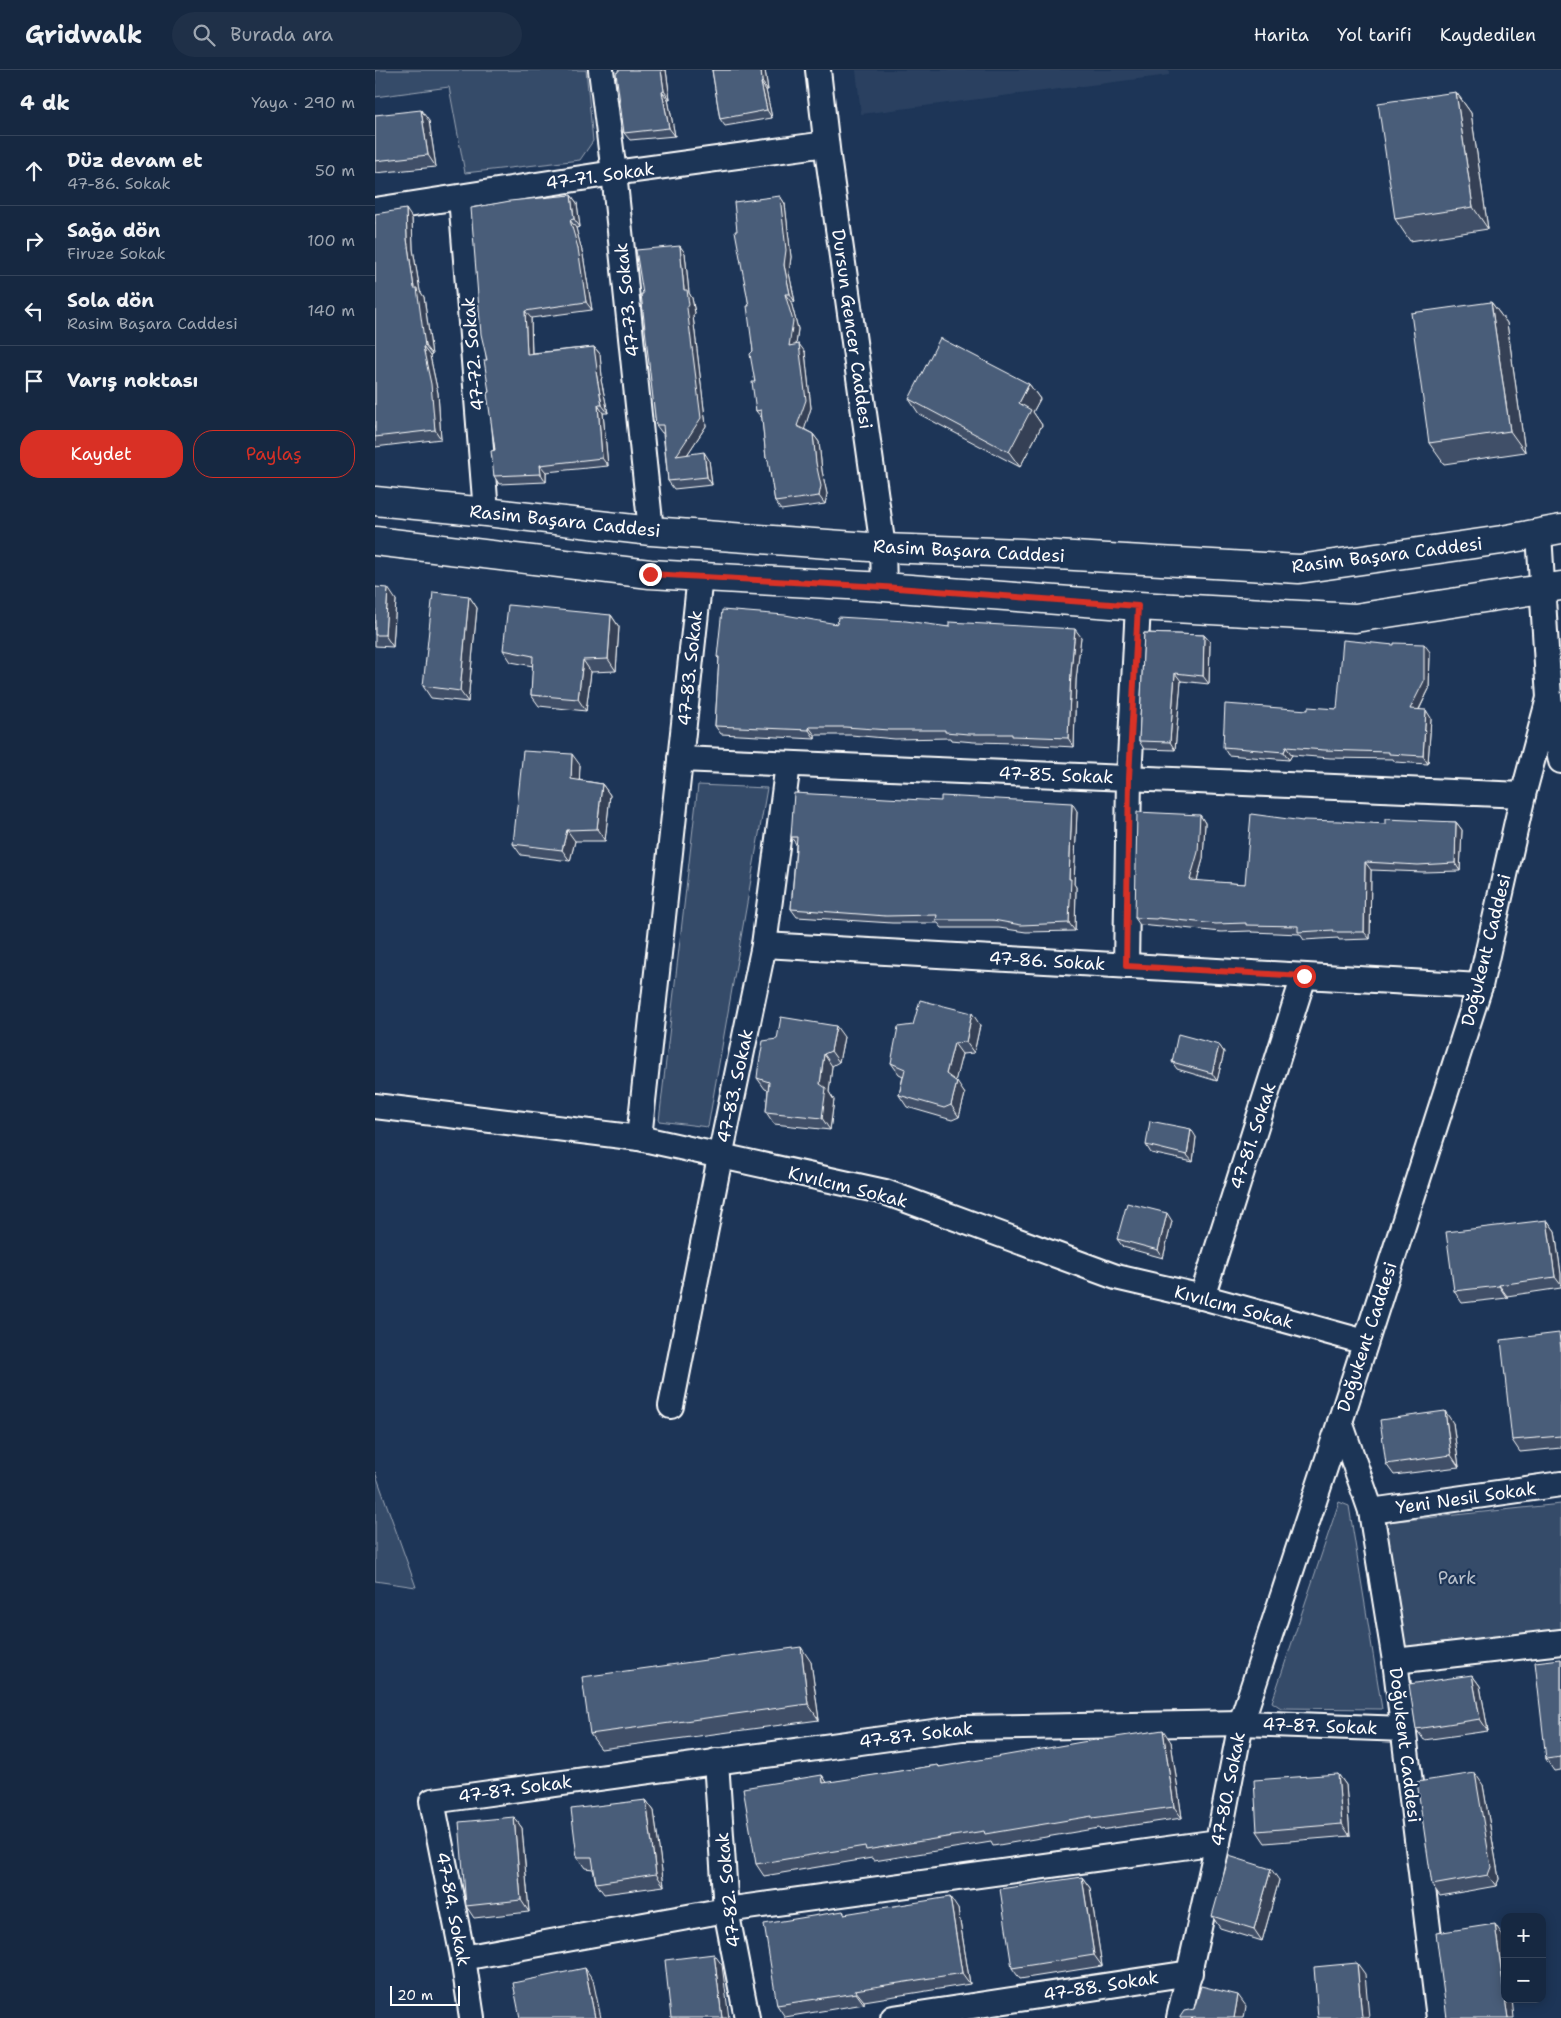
<!DOCTYPE html>
<html lang="tr">
<meta charset="utf-8">
<style>
body{margin:0;font-family:"Shantell Sans",sans-serif;background:#1f3048;color:#f1f3f6}
.controls{position:absolute;right:15px;bottom:15px;display:grid;overflow:hidden;border-radius:10px;box-shadow:0 2px 12px #0003}
.controls button{width:45px;height:45px;display:grid;place-items:center;padding:0;border:0;border-bottom:1px solid #35445a;background:#162841;color:#f1f3f6;font:25px sans-serif}
.scale{position:absolute;left:15px;bottom:12px;width:70px;box-sizing:border-box;padding-left:5px;border:2px solid #fff;border-top:0;font-size:14px;line-height:18px;white-space:nowrap;color:#fff;-webkit-text-stroke:4px #1d3557;paint-order:stroke}
.stop{position:absolute;width:15px;height:15px;margin:-11px;border:4px solid #d93025;border-radius:50%;background:#fff}
.stop.end{background:#d93025;border-color:#fff;box-shadow:0 1px 5px #0008}
.list{margin:0;padding:0;list-style:none}
h2{display:flex;justify-content:space-between;align-items:center;height:65px;margin:0;padding:0 20px;font-size:21px}
h2 small{font-size:16px;font-weight:400;color:#9ea6b1}
.list li{display:grid;grid-template-columns:32px 1fr auto;gap:15px;align-items:center;box-sizing:border-box;height:70px;padding:0 20px;border-top:1px solid #35445a}
.list b{display:block;font-size:19px;white-space:nowrap}
.list p{margin:0;font-size:16px;white-space:nowrap;color:#9ea6b1}
.list em{font-size:16px;font-style:normal;color:#9ea6b1}
.actions{display:flex;gap:10px;padding:15px 20px}
.actions a{flex:1;padding:11px 0;border:1px solid #d93025;border-radius:20px;text-align:center;font-size:18px;color:#d93025}
.actions .main{background:#d93025;color:#fff}
.icon{flex:none;width:28px;height:28px;fill:none;stroke:currentColor;stroke-width:2;stroke-linecap:round;stroke-linejoin:round}
.map{position:relative;flex:none;width:1186px;height:1948px;overflow:hidden}
header{display:flex;align-items:center;gap:30px;box-sizing:border-box;height:70px;padding:0 25px;background:#162841;border-bottom:1px solid #35445a}
header strong{font-size:24px}
nav{display:flex;gap:28px;margin-inline-start:auto;font-size:18px}
.search{width:350px;height:45px;background:#1f3048;display:flex;align-items:center;gap:12px;box-sizing:border-box;padding:0 18px;border-radius:28px;color:#9ea6b1;font-size:19px}
main{display:flex}
aside{flex:1;background:#162841}
.map>svg:first-child{display:block}
.built{fill:#2a4161}
.green{fill:#364b69;stroke:#9aa5b4}
.lines{fill:none;stroke-linecap:round;stroke-linejoin:round}
.minor-casing{stroke:#fff;stroke-width:28}
.tertiary-casing{stroke:#fff;stroke-width:31}
.minor{stroke:#1d3557;stroke-width:24}
.tertiary{stroke:#1d3557;stroke-width:28}
.wall{fill:#405068;stroke:#fff}
.shaded-wall{fill:#344155;stroke:#fff}
.building{fill:#4a5d79;stroke:#fff}
.route{stroke:#d93025;stroke-width:6}
.labels{text-anchor:middle;dominant-baseline:central;stroke-width:4.5;stroke-linejoin:round;paint-order:stroke}
.street-label{font-size:18px;fill:#fff;stroke:#1d3557}
.park-label{font-size:18px;fill:#b9c0ca;stroke:#1d3557}
</style>
<header>
<strong>Gridwalk</strong>
<div class="search"><svg class="icon" aria-label="search" viewBox="0 0 24 24"><circle cx="10" cy="10" r="6"/><path d="M15 15l6 6"/></svg>Burada ara</div>
<nav><a>Harita</a><a>Yol tarifi</a><a>Kaydedilen</a></nav>
</header>
<main>
<aside>
<h2>4 dk<small>Yaya · 290 m</small></h2>
<ul class="list">
<li><svg class="icon" aria-label="ahead" viewBox="0 0 24 24"><path d="M12 20V5M6 11l6-6 6 6"/></svg><div><b>Düz devam et</b><p>47-86. Sokak</p></div><em>50 m</em></li>
<li><svg class="icon" aria-label="right" viewBox="0 0 24 24"><path d="M7 20v-9h11M14 6l5 5-5 5"/></svg><div><b>Sağa dön</b><p>Firuze Sokak</p></div><em>100 m</em></li>
<li><svg class="icon" aria-label="left" viewBox="0 0 24 24"><path d="M17 20v-9H6M10 6l-5 5 5 5"/></svg><div><b>Sola dön</b><p>Rasim Başara Caddesi</p></div><em>140 m</em></li>
<li><svg class="icon" aria-label="arrive" viewBox="0 0 24 24"><path d="M6 21V4h12l-3 4 3 4H6"/></svg><div><b>Varış noktası</b></div></li>
</ul>
<div class="actions"><a class="main">Kaydet</a><a>Paylaş</a></div>
</aside>
<div class="map">
<svg width="1186" height="1948" viewBox="0 0 1186 1948">
<rect width="100%" height="100%" fill="#1d3557"/>
<filter id="ink" filterUnits="userSpaceOnUse"><feTurbulence type="fractalNoise" baseFrequency=".02" numOctaves="2"/><feDisplacementMap in="SourceGraphic" scale="10" xChannelSelector="R" yChannelSelector="G"/><feConvolveMatrix kernelMatrix="1 2 1 2 8 2 1 2 1" color-interpolation-filters="sRGB"/></filter>
<g filter="url(#ink)">
<path class="built" d="M481 0H794V5L486 44Z"/>
<g class="green">
<path d="M0 0H211L218 71 205 90 90 103 74 17 0 27Z"/>
<path d="M323 715 392 718 333 1057 284 1051Z"/>
<path d="M0 1402 41 1517 0 1511Z"/>
<path d="M964 1432 974 1436 1007 1639 906 1638 897 1632Z"/>
<path d="M1186 1434V1560L1025 1579 1012 1452Z"/>
</g>
<g class="lines">
<g class="minor-casing">
<g id="minor">
<path d="M226 0 239 103 276 461"/>
<path d="M443 0 453 87 508 478 509 517"/>
<path d="M86 127 111 442"/>
<path d="M0 140 239 103 451 74"/>
<path d="M1164 463 1174 628 1186 691"/>
<path d="M305 689 1148 725"/>
<path d="M389 875 1105 916"/>
<path d="M751 896 754 708 763 536"/>
<path d="M0 1036 264 1068 510 1122 741 1207 827 1227 990 1272"/>
<path d="M264 1068 325 506"/>
<path d="M827 1227 929 906"/>
<path d="M296 1336 345 1087 389 875 413 694"/>
<path d="M965 1352 996 1441 1020 1591 1064 1948"/>
<path d="M996 1441 1186 1414"/>
<path d="M1020 1591 1186 1572"/>
<path d="M341 1691 351 1840 372 1948"/>
<path d="M88 1888 351 1840 843 1772"/>
<path d="M97 1948 88 1888 57 1731 587 1658 866 1653 1029 1659"/>
<path d="M518 1948 815 1903"/>
<path d="M804 1948 843 1772 866 1653 965 1352 1105 916 1148 725 1174 628"/>
</g>
</g>
<g class="tertiary-casing">
<g id="tertiary">
<path d="M0 431 111 442 276 461 508 478 647 483 924 499 1127 470 1186 459"/>
<path d="M0 471 275 504 509 517 763 536 980 548 1186 516"/>
</g>
</g>
<use href="#minor" class="minor"/>
<use href="#tertiary" class="tertiary"/>
</g>
<g class="wall">
<path d="M291 0 295 29H293L300 66 255 70 249 63 243 2Z"/>
<path d="M337 0H390L393 20H391L397 48 350 56 345 49Z"/>
<path d="M1081 22 1096 43 1113 159 1035 171 1020 149Z"/>
<path d="M0 45 54 51 61 97 0 103Z"/>
<path d="M196 125 202 133 205 157 201 158 208 185 217 240 156 248 157 283 219 277 225 284 227 307 226 310 233 343H228L233 396 171 402V412L124 414 119 406 120 380 114 322Z"/>
<path d="M405 126 410 134 416 187 414 203 420 232H416L423 259 421 275 430 282 436 338 429 359 438 364 444 372 447 401 452 424 450 434 406 440 400 432 394 391 391 388 387 348 381 341 378 281 374 236 362 161Z"/>
<path d="M0 144 37 148 38 179 45 221 49 227 57 285 55 286 63 323 66 369 0 377Z"/>
<path d="M310 183 314 223 317 228 320 243 318 246 331 356 312 385 334 390 337 415 299 419 293 411 288 363H287L281 355 268 224Z"/>
<path d="M1116 232 1132 253 1150 382 1069 394 1054 373Z"/>
<path d="M654 314 665 329 658 342 667 355 645 397 544 344 534 329Z"/>
<path d="M0 517 21 530 18 577 0 576Z"/>
<path d="M94 526 102 538 93 632 56 628 48 616Z"/>
<path d="M236 545 244 557 241 601 216 602 211 641 164 636 156 625 158 596 136 592 128 580Z"/>
<path d="M462 554 574 557 706 567 701 610 699 677 643 674 642 673 599 672 576 670 575 668 520 669 476 665H440V669L346 664 340 656 344 589 342 587Z"/>
<path d="M769 563 829 565 835 572 834 614 806 611 800 680 769 679 764 671Z"/>
<path d="M1055 582 1054 619 1044 640 1056 648 1053 694 1020 692 1018 689 955 688 917 685 914 690 853 685 848 677 933 640 962 639Z"/>
<path d="M205 695 204 710 227 714 235 725 230 771H200L195 791 146 785 138 774Z"/>
<path d="M702 741 699 814 701 817 700 861 651 862 624 858H567L563 853H517L422 847 416 839 421 774 416 767Z"/>
<path d="M825 745 830 753 828 789 822 811 870 814 928 751 1010 754 1081 752 1087 760 1085 801 1048 802 996 800 995 869 964 870 963 868 929 870 925 864 877 862 876 861 846 862 788 856 786 857 765 855 760 848Z"/>
<path d="M538 955H605L599 983 587 984 580 1011 590 1024 584 1047 577 1050 532 1037 524 1025 528 1006 524 1004 516 993Z"/>
<path d="M469 967 464 992 457 996 454 1022 459 1030 455 1060 399 1054 391 1042 393 1020 390 1019 382 1008Z"/>
<path d="M844 975 849 982 842 1011 802 999 797 992Z"/>
<path d="M821 1067 818 1092 776 1083 771 1075Z"/>
<path d="M1172 1150 1180 1161 1186 1204V1218L1132 1226V1228L1087 1233 1079 1221Z"/>
<path d="M797 1151 788 1188 748 1177 742 1169Z"/>
<path d="M1186 1266V1378L1145 1382 1137 1370Z"/>
<path d="M1078 1353 1084 1397 1019 1405 1011 1394Z"/>
<path d="M1186 1589V1700L1179 1701 1171 1689Z"/>
<path d="M436 1592 444 1650 226 1679 215 1664Z"/>
<path d="M1097 1605 1105 1616 1113 1661 1049 1670 1041 1659Z"/>
<path d="M796 1672 807 1748 725 1760 724 1758 618 1776 616 1772 499 1791 497 1788 389 1806 381 1794 447 1705 452 1713 563 1695 565 1697Z"/>
<path d="M963 1704 971 1715 975 1766 890 1773 882 1761Z"/>
<path d="M1108 1715 1124 1809 1121 1816 1065 1826 1057 1815Z"/>
<path d="M271 1730 279 1741 289 1816 229 1824 221 1813 218 1799 210 1798 202 1787Z"/>
<path d="M139 1747 147 1758 154 1842 99 1848 91 1836Z"/>
<path d="M707 1807 715 1818 727 1896 645 1909 637 1898Z"/>
<path d="M904 1810 887 1871 845 1858 837 1846Z"/>
<path d="M583 1839 595 1914 489 1931V1934L410 1947 402 1935 468 1841 470 1844Z"/>
</g>
<g class="shaded-wall">
<path d="M286 0H291L295 29 289 21Z"/>
<path d="M386 0H390L393 20 387 12Z"/>
<path d="M386 13 391 20 397 48 392 40Z"/>
<path d="M287 22 293 29 300 66 294 58Z"/>
<path d="M1081 22 1096 43 1113 159 1098 137Z"/>
<path d="M46 40 54 51 61 97 53 85Z"/>
<path d="M196 125 202 133 205 157 199 149Z"/>
<path d="M405 126 410 134 416 187 414 203 420 232 415 224 409 195Z"/>
<path d="M31 139 37 148 38 179 45 221 49 227 57 285 50 276 39 218 32 169Z"/>
<path d="M195 150 201 158 208 185 217 240 211 232Z"/>
<path d="M305 176 310 183 314 223 317 228 320 243 318 246 331 356 306 394 301 386 309 220Z"/>
<path d="M410 224 416 232 423 259 420 283 414 276Z"/>
<path d="M1116 232 1132 253 1150 382 1135 361Z"/>
<path d="M150 241 156 248 157 292 152 284Z"/>
<path d="M424 274 430 282 436 338 428 364 422 356Z"/>
<path d="M48 277 55 286 63 323 66 369 60 360Z"/>
<path d="M219 277 225 284 227 307 226 310 233 343 227 335 221 302Z"/>
<path d="M654 314 665 329 658 342 667 355 645 397 634 382 644 333Z"/>
<path d="M223 335 228 343 233 396 227 388Z"/>
<path d="M438 364 444 372 447 401 452 424 450 434 444 426Z"/>
<path d="M329 382 334 390 337 415 332 407Z"/>
<path d="M165 395 171 402V412L166 404Z"/>
<path d="M13 518 21 530 18 577 10 565Z"/>
<path d="M94 526 102 538 93 632 85 621Z"/>
<path d="M236 545 244 557 241 601 233 589Z"/>
<path d="M700 559 706 567 701 610 699 677 693 668 696 602Z"/>
<path d="M829 565 835 572 834 614 828 606Z"/>
<path d="M1049 574 1055 582 1054 619 1040 647 1035 639Z"/>
<path d="M208 590 216 602 211 641 203 629Z"/>
<path d="M800 603 806 611 800 680 795 672Z"/>
<path d="M1051 640 1056 648 1053 694 1048 686Z"/>
<path d="M434 657 440 665V669L434 660Z"/>
<path d="M911 677 917 685 914 690 909 682Z"/>
<path d="M197 684 205 695 204 720 196 709Z"/>
<path d="M227 714 235 725 230 771 222 759Z"/>
<path d="M697 733 702 741 699 814 701 817 700 861 694 853V809Z"/>
<path d="M825 745 830 753 828 789 820 818 815 810Z"/>
<path d="M1081 752 1087 760 1085 801 1080 793Z"/>
<path d="M192 760 200 771 195 791 187 780Z"/>
<path d="M990 792 996 800 995 869 989 862Z"/>
<path d="M597 943 605 955 599 983 591 972Z"/>
<path d="M461 956 469 967 464 992 456 981Z"/>
<path d="M579 973 587 984 579 1016 571 1004Z"/>
<path d="M844 975 849 982 842 1011 837 1003Z"/>
<path d="M449 984 457 996 454 1022 459 1030 455 1060 447 1048 445 1014Z"/>
<path d="M582 1012 590 1024 584 1047 576 1035Z"/>
<path d="M816 1059 821 1067 818 1092 812 1085Z"/>
<path d="M792 1143 797 1151 788 1188 783 1180Z"/>
<path d="M1172 1150 1180 1161 1186 1204V1215L1180 1207Z"/>
<path d="M1124 1215 1132 1226V1228L1124 1216Z"/>
<path d="M1070 1341 1078 1353 1084 1397 1076 1385Z"/>
<path d="M426 1577 436 1592 444 1650 433 1634Z"/>
<path d="M1097 1605 1105 1616 1113 1661 1105 1649Z"/>
<path d="M788 1660 796 1672 807 1748 799 1737Z"/>
<path d="M1100 1703 1108 1715 1124 1809 1121 1816 1113 1805Z"/>
<path d="M963 1704 971 1715 975 1766 967 1754Z"/>
<path d="M447 1705 455 1717 448 1713Z"/>
<path d="M271 1730 279 1741 289 1816 281 1804Z"/>
<path d="M139 1747 147 1758 154 1842 146 1830Z"/>
<path d="M896 1799 904 1810 887 1871 879 1859Z"/>
<path d="M707 1807 715 1818 727 1896 719 1885Z"/>
<path d="M575 1827 583 1839 595 1914 587 1903Z"/>
<path d="M1120 1854 1128 1866 1130 1878V1925Z"/>
<path d="M339 1884 347 1895 354 1948H347Z"/>
<path d="M982 1893 990 1904 994 1948H987Z"/>
<path d="M210 1898 218 1910 226 1948H220Z"/>
<path d="M480 1920 489 1931V1934L481 1923Z"/>
<path d="M863 1925 871 1936 869 1948H859Z"/>
<path d="M1130 1929H1137L1139 1948H1133Z"/>
</g>
<g class="building">
<path d="M243 0H286L289 21 287 22 294 58 249 63 241 3 243 2Z"/>
<path d="M337 0H386L387 12 386 13 392 40 345 49Z"/>
<path d="M1081 22 1098 137 1020 149 1003 33Z"/>
<path d="M46 40 53 85 0 91V45Z"/>
<path d="M196 125 199 149 195 150 203 178 211 232 150 241 152 284 219 277 222 299 221 302 227 335H223L227 388 165 395 166 404 119 406 116 381 120 380 112 323 114 322 109 290H112L106 264 96 138 135 131Z"/>
<path d="M405 126 411 180 409 195 415 224H410L418 251 414 276 424 274 431 330 422 356 438 364 441 393 446 416 444 426 400 432 393 390 391 388 386 340 381 341 377 312H380L375 284 378 281 372 236H374L360 161H362L359 132Z"/>
<path d="M31 139 32 169 39 218H42L50 276 48 277 56 314 60 360 0 367V144Z"/>
<path d="M305 176 309 220H312L314 235 312 238 326 348 301 386 329 382 332 407 293 411 288 355H281L266 224H268L261 180Z"/>
<path d="M1116 232 1135 361 1054 373 1036 243Z"/>
<path d="M565 268 654 314 644 333 656 340 634 382 534 329Z"/>
<path d="M0 517 13 518 10 565H0Z"/>
<path d="M58 522 94 526 85 621 48 616Z"/>
<path d="M133 535 236 545 233 589 208 590 203 629 156 625 158 586 128 580Z"/>
<path d="M347 540 410 545 462 554 463 547 531 551 574 557V552L700 559 696 602 693 668 637 666V664H593L570 662V660H514L470 657H434V660L340 656 344 587H342Z"/>
<path d="M769 563 829 565 828 606 800 603 795 672 764 671Z"/>
<path d="M968 570 1019 575V573L1049 574V611L1035 639 1051 640 1048 686 1014 684V682L949 680 911 677 909 682 848 677 850 634 933 640V637L962 639Z"/>
<path d="M148 681 197 684 196 709 227 714 222 759 192 760 187 780 138 774Z"/>
<path d="M419 723 566 731V726L697 733 694 809H696L694 853 646 855 618 850H561L562 845 511 846 416 839 422 767H416Z"/>
<path d="M762 742 825 745 823 782 815 810 870 814 876 744 928 751V750L965 751 1010 754V749L1081 752 1080 793 1043 795 990 792 989 862H958L959 860 923 862V856L871 855V853L841 854 783 848 781 849 760 848Z"/>
<path d="M545 930 597 943 591 972 579 973 571 1004 582 1012 576 1035 569 1038 524 1025 530 999 516 993 523 957 538 955Z"/>
<path d="M406 947 461 956 456 981 449 984 445 1014 451 1018 447 1048 391 1042 394 1012 382 1008 383 999 388 971 402 969Z"/>
<path d="M803 964 844 975 837 1003 797 992Z"/>
<path d="M775 1051 816 1059 812 1085 771 1075Z"/>
<path d="M752 1133 792 1143 783 1180 742 1169Z"/>
<path d="M1172 1150 1180 1207 1124 1215V1216L1079 1221 1071 1162Z"/>
<path d="M1184 1263 1186 1279V1366L1137 1370 1126 1270Z"/>
<path d="M1070 1341 1076 1385 1011 1394 1005 1350Z"/>
<path d="M426 1577 433 1634 215 1664 207 1607Z"/>
<path d="M1186 1589V1687L1171 1689 1160 1592Z"/>
<path d="M1097 1605 1105 1649 1041 1659 1034 1614Z"/>
<path d="M788 1660 799 1737 717 1748V1746L610 1764 609 1761 491 1780 490 1776 381 1794 368 1718 447 1705 448 1713 563 1695 564 1697 707 1672Z"/>
<path d="M1100 1703 1116 1797 1113 1805 1057 1815 1042 1712Z"/>
<path d="M963 1704 967 1754 882 1761 879 1710Z"/>
<path d="M271 1730 281 1804 221 1813 217 1787H202L196 1739Z"/>
<path d="M139 1747 146 1830 91 1836 84 1752Z"/>
<path d="M854 1786 896 1799 879 1859 837 1846Z"/>
<path d="M707 1807 719 1885 637 1898 625 1819Z"/>
<path d="M575 1827 587 1903 480 1920 481 1923 402 1935 389 1854 468 1841 469 1844Z"/>
<path d="M1120 1854 1130 1929 1133 1948H1072L1061 1863Z"/>
<path d="M339 1884 347 1948H296L290 1890Z"/>
<path d="M982 1893 987 1948H943L939 1897Z"/>
<path d="M210 1898 220 1948H145L138 1913Z"/>
<path d="M826 1916 863 1925 859 1948H805V1947L809 1941 819 1939Z"/>
</g>
</g>
<g class="lines" filter="url(#ink)">
<path class="route" d="M275 504 509 517 763 536 754 708 751 896 929 906"/>
</g>
<g class="labels">
<g class="street-label">
<text transform="translate(225 106) rotate(-8)">47-71. Sokak</text>
<text transform="translate(252 230) rotate(-96)">47-73. Sokak</text>
<text transform="translate(477 259) rotate(82)">Dursun Gencer Caddesi</text>
<text transform="translate(98 284) rotate(-95)">47-72. Sokak</text>
<text transform="translate(190 451) rotate(6)">Rasim Başara Caddesi</text>
<text transform="translate(594 481) rotate(3)">Rasim Başara Caddesi</text>
<text transform="translate(1012 485) rotate(-7)">Rasim Başara Caddesi</text>
<text transform="translate(315 598) rotate(-84)">47-83. Sokak</text>
<text transform="translate(681 705) rotate(2)">47-85. Sokak</text>
<text transform="translate(1111 880) rotate(-76)">Doğukent Caddesi</text>
<text transform="translate(672 891) rotate(3)">47-86. Sokak</text>
<text transform="translate(360 1016) rotate(-78)">47-83. Sokak</text>
<text transform="translate(878 1066) rotate(-72)">47-81. Sokak</text>
<text transform="translate(473 1117) rotate(14)">Kıvılcım Sokak</text>
<text transform="translate(859 1237) rotate(15)">Kıvılcım Sokak</text>
<text transform="translate(992 1267) rotate(-72)">Doğukent Caddesi</text>
<text transform="translate(1091 1428) rotate(-8)">Yeni Nesil Sokak</text>
<text transform="translate(945 1656) rotate(2)">47-87. Sokak</text>
<text transform="translate(541 1665) rotate(-7)">47-87. Sokak</text>
<text transform="translate(1030 1675) rotate(83)">Doğukent Caddesi</text>
<text transform="translate(140 1719) rotate(-8)">47-87. Sokak</text>
<text transform="translate(853 1719) rotate(-79)">47-80. Sokak</text>
<text transform="translate(353 1820) rotate(-96)">47-82. Sokak</text>
<text transform="translate(78 1839) rotate(79)">47-84. Sokak</text>
<text transform="translate(726 1916) rotate(-9)">47-88. Sokak</text>
</g>
<g class="park-label">
<text x="1082" y="1508">Park</text>
</g>
</g>
</svg>
<div class="controls">
<button>+</button>
<button>−</button>
</div>
<div class="scale">20 m</div>
<div class="stop" style="left:929px;top:906px"></div>
<div class="stop end" style="left:275px;top:504px"></div>
</div>
</main>
